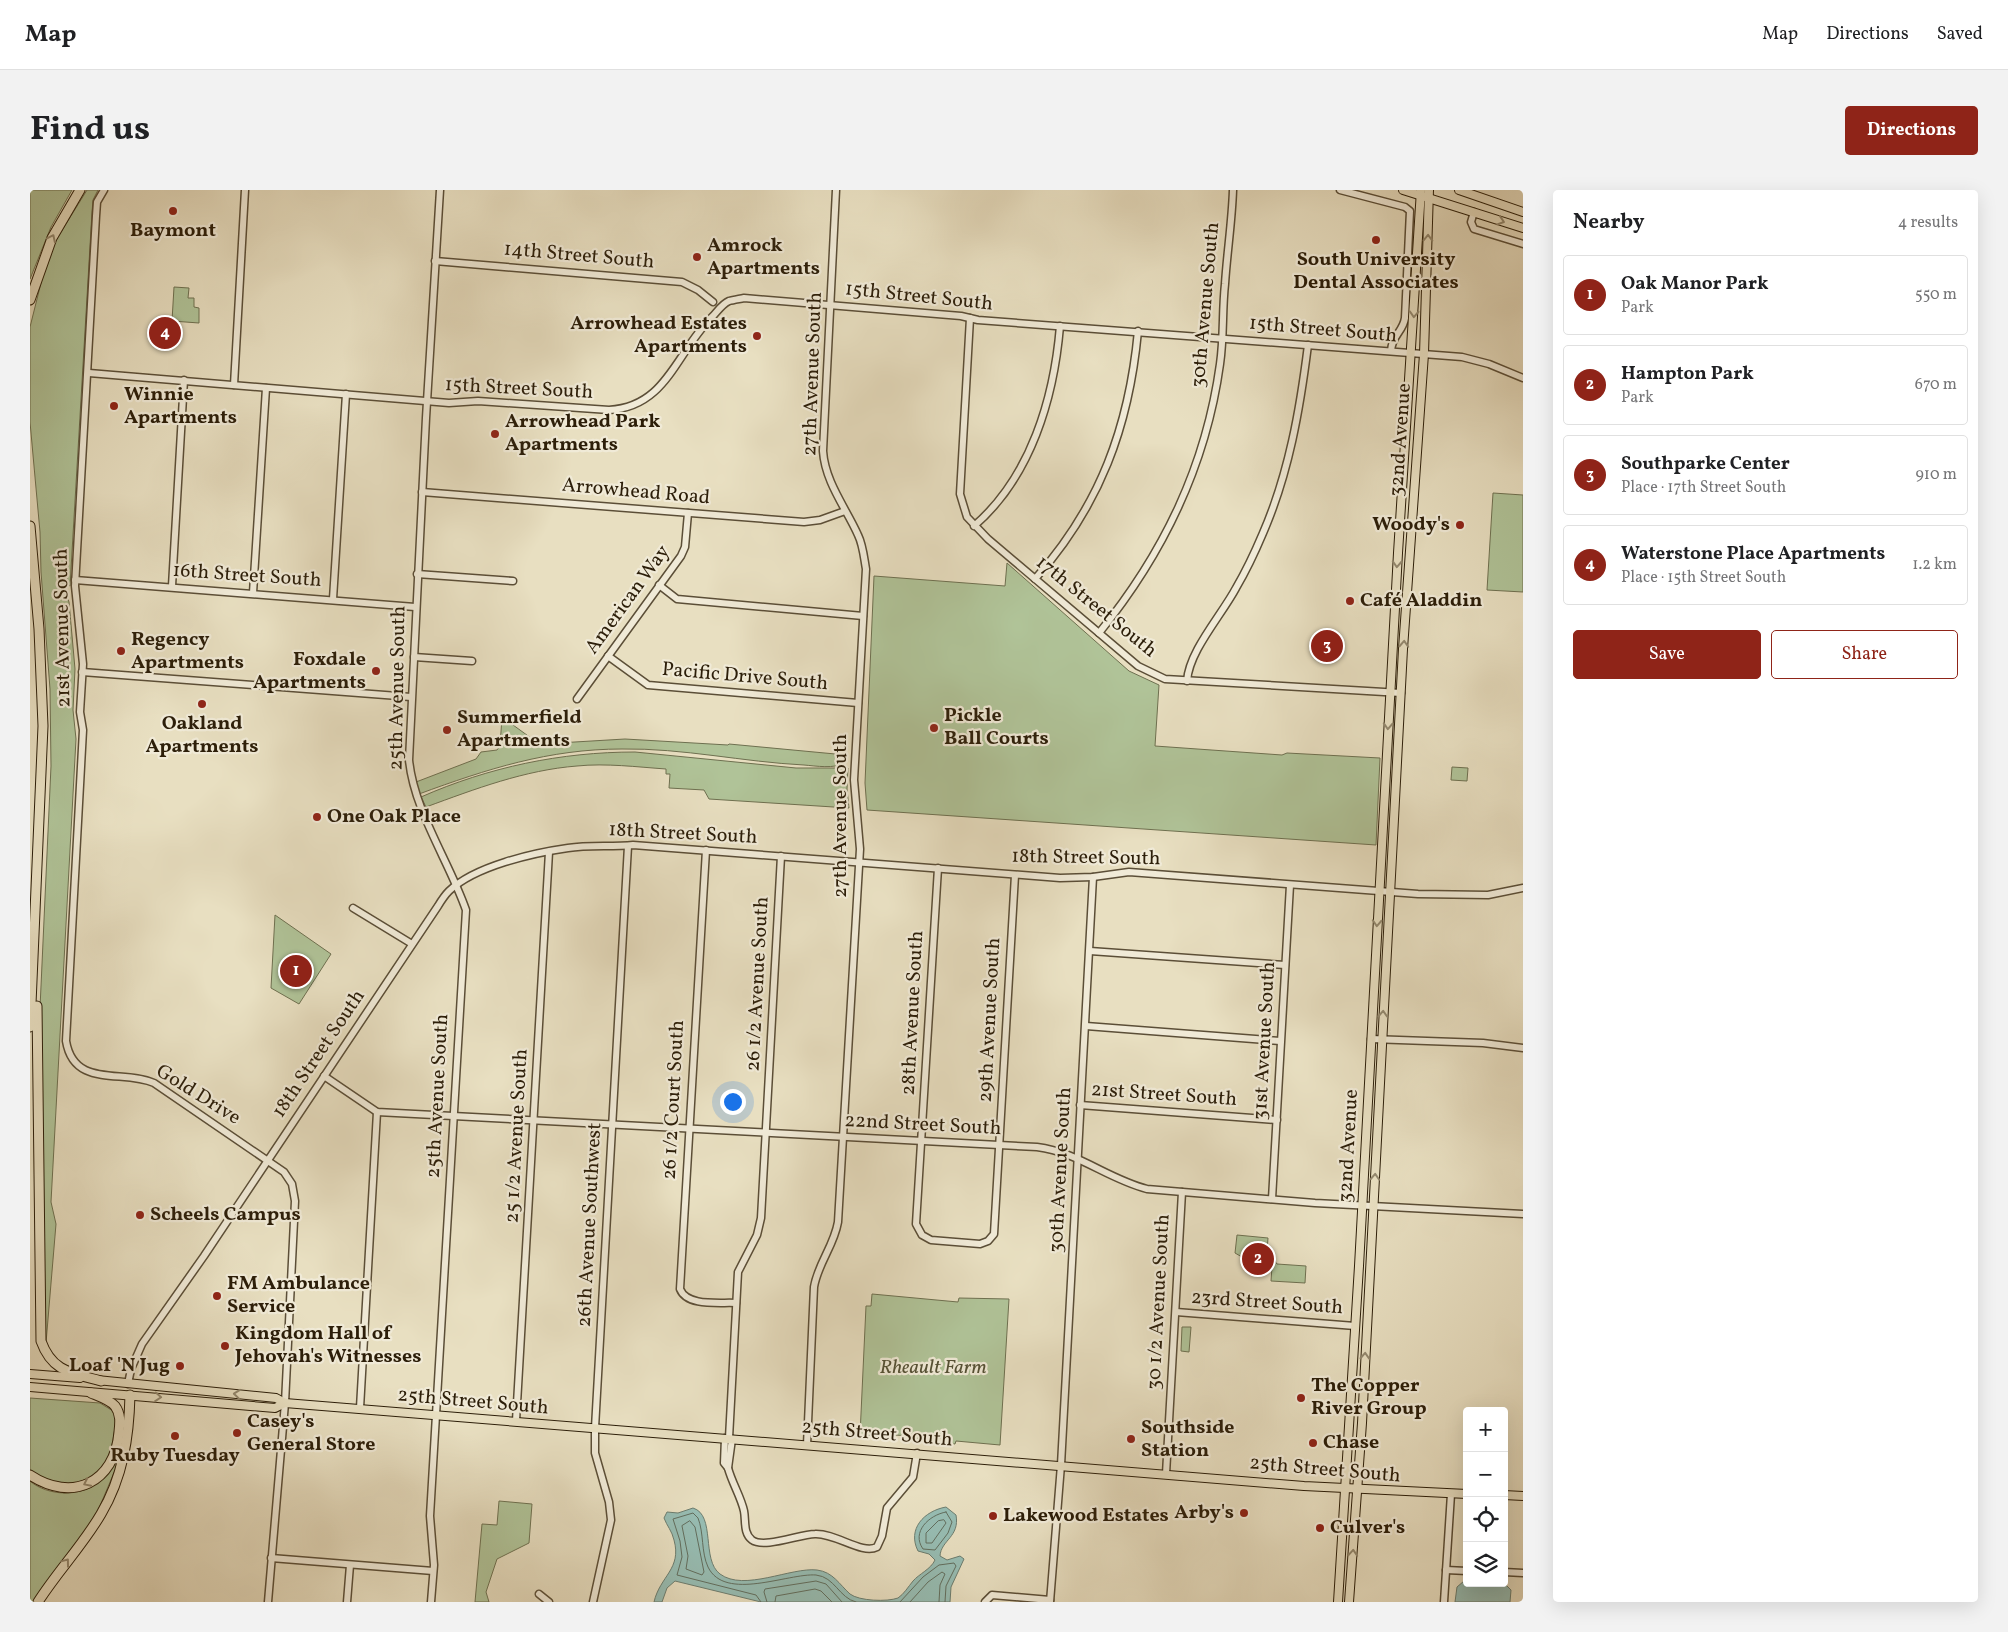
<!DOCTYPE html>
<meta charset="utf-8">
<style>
body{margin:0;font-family:Vollkorn,serif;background:#f2f2f2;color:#202124}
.controls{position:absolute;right:15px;bottom:15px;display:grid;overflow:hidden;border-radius:5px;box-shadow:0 5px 20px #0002}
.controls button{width:45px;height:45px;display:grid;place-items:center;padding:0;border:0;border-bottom:1px solid #e0e0e0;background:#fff;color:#202124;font:25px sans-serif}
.you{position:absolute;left:702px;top:911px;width:18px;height:18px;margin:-12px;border:4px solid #fff;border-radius:50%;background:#1a73e8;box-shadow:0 0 0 8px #1a73e833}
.badge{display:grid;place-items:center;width:32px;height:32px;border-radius:50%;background:#8f2418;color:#fff;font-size:16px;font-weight:700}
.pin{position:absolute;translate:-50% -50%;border:2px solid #fff;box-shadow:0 1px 5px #0006}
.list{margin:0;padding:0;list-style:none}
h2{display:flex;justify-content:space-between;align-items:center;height:65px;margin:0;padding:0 20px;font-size:21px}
h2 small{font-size:16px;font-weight:400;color:#757577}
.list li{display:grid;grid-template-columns:32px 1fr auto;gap:15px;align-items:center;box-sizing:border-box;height:80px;margin:0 10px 10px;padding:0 10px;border:1px solid #e0e0e0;border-radius:5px}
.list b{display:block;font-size:19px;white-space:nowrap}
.list p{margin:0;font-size:16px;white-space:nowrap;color:#757577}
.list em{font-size:16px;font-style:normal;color:#757577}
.actions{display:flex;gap:10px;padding:15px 20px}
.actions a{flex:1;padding:11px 0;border:1px solid #8f2418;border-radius:5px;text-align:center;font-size:18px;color:#8f2418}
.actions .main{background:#8f2418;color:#fff}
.icon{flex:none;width:28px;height:28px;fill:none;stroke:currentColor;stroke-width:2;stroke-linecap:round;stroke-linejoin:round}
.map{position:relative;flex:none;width:1493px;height:1412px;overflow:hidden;border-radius:5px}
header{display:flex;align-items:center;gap:30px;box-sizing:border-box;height:70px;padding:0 25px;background:#fff;border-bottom:1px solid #e0e0e0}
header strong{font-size:24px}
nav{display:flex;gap:28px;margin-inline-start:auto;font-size:18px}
.intro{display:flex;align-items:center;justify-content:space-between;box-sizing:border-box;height:120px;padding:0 30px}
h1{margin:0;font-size:35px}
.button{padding:12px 22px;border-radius:5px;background:#8f2418;color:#fff;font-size:18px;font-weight:700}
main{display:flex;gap:30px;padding:0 30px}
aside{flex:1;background:#fff;border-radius:5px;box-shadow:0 5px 20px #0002}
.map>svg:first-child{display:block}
.green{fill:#b0c398;stroke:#6e7050}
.water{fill:#97bdb3;stroke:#6c7d6f}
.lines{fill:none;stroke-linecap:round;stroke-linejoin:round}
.shore{stroke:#626e5e;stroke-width:1}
.minor-casing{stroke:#5b4e37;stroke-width:9}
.major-casing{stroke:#2c1e09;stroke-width:10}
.highway-casing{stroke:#2c1e09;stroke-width:11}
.minor{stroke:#f0ead7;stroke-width:6}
.major{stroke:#e8dfc1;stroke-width:8}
.highway{stroke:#e8dfc1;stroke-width:9}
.oneway{stroke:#93886e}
.poi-dot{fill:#8f2418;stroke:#f0ead7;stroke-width:2}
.labels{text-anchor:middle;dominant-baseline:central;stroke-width:4.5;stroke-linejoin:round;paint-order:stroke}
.poi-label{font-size:20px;font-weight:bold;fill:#2c1e09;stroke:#f0ead7;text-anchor:start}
.street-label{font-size:20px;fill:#2c1e09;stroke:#f0ead7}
.park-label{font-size:20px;font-style:italic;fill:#545034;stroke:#f0ead7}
</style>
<header>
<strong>Map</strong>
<nav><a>Map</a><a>Directions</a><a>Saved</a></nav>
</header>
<div class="intro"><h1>Find us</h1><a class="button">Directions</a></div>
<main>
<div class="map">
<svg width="1493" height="1412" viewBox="0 0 1493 1412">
<rect width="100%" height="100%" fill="#e8dfc1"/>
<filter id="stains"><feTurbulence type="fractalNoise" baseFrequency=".004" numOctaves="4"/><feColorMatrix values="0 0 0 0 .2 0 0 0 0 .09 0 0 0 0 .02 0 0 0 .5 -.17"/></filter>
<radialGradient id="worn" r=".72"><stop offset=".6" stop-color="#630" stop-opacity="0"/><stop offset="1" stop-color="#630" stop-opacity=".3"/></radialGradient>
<g class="green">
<path d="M0 0H42L21 37 0 89Z"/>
<path d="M57 0H68L63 10 62 22 40 396 37 394V366L35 365 34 399 39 412 45 479 43 520 46 549 21 1012 26 1034 16 1153 13 1150 9 840 21 576 20 499 11 382 10 342 0 232V137L15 77 26 50Z"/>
<path d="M144 97 159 98 158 108H164V117L169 118V133L142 131Z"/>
<path d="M1463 303 1493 305V402L1457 400Z"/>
<path d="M977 373 1099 481 1129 495 1125 556 1252 565 1257 563 1350 568 1346 655 837 620 835 593 844 386 975 396Z"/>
<path d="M472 527 512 556 528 553 595 549 698 555 699 554 816 565 815 573C804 579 786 576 774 575 713 572 653 558 592 559 519 559 457 579 389 604L386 592 446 569 451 562 467 560 470 556Z"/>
<path d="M605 562 766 578H818L817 599 819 618 679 609 674 600 639 598 640 584H636V579C607 577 576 573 547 576 495 580 445 599 396 617L391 607C459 577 531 562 605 562Z"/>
<path d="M1422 577 1438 578 1437 591 1421 590Z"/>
<path d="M245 725 301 764 269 814 241 798Z"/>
<path d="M1207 1045 1238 1048 1237 1061 1247 1074 1276 1076 1275 1093 1241 1091 1242 1077 1238 1074 1214 1072 1212 1067 1205 1063Z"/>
<path d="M842 1104 928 1112 929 1108 979 1109 970 1255 926 1251 925 1254 913 1253V1248L880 1249V1246L865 1245 864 1247 830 1245 836 1116H841Z"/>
<path d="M1152 1137H1161L1159 1162 1151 1161Z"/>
<path d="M0 1208 70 1213 83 1221 86 1232 80 1267 63 1287 36 1296 0 1283Z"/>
<path d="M88 1261H90L86 1278 64 1330 4 1412H0V1291C17 1306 52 1308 69 1291 77 1283 83 1270 88 1261Z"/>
<path d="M469 1311 502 1314 499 1353 467 1369 456 1402 459 1412H445L452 1334 467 1335Z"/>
</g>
<g class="water">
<path d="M916 1317 926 1325C930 1347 911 1350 910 1366L917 1370 930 1366 934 1369 921 1397 920 1412H731L645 1391 637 1398 632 1412H624C630 1386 652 1379 644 1350 642 1341 637 1336 634 1328L637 1322 648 1323 663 1318C686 1325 671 1370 690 1384 714 1402 761 1377 787 1380 803 1382 809 1394 820 1404 829 1411 857 1412 868 1408 874 1404 878 1397 883 1391 889 1384 901 1379 905 1370L899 1364 888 1361C877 1339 894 1321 916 1317Z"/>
<path d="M1434 1391 1437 1393 1475 1394 1481 1400 1480 1412H1425L1427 1397Z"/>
</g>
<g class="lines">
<g class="shore">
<path d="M916 1322 922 1332 918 1343 905 1360 893 1359C881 1342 899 1325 916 1322Z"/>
<path d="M914 1330 916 1333 902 1353H896V1343L908 1331Z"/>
<path d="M660 1331 665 1337 674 1382 672 1385 656 1379 658 1366 652 1336Z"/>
<path d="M731 1412 726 1405 647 1385 652 1367 650 1351 643 1329 663 1323 668 1328C674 1343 671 1362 678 1377 695 1412 758 1383 786 1385 805 1387 809 1408 826 1412"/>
<path d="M737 1412 734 1402 735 1399 786 1391 796 1394 812 1412"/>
<path d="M745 1412 746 1406 785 1399 791 1401 802 1412"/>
<path d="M870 1412 893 1387 909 1375 924 1373 926 1376 916 1396 915 1412"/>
<path d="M880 1412 898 1392 912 1382 915 1384 910 1395 909 1412"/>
</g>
<g class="minor-casing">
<g id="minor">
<path d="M74 0 67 12 66 26 45 396 53 474 50 522 53 540 36 851C44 899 93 879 124 893L254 982 262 994 265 1011 255 1213 238 1412"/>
<path d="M1310 0 1375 17 1380 21 1375 128C1373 142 1362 145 1361 161"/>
<path d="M1444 22 1441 32 1444 39 1493 54"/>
<path d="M405 71 652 92 668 100 683 112"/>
<path d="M940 128 930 304 937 327 958 349 1108 476 1135 489 1371 503"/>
<path d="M59 183 419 213 448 211 579 220C637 217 646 162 682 127 687 122 692 114 699 111 703 110 709 109 714 108L931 126 948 130 1432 167 1459 174 1493 188"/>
<path d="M204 195 215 0"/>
<path d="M392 302 774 332 790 330 815 321"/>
<path d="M944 336C1001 287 1024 208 1030 136"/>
<path d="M387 384 483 391"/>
<path d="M1005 389C1070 316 1099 237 1108 141"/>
<path d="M45 390 385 417"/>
<path d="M629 395 647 409 833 426"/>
<path d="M142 396 154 190"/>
<path d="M223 403 236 198"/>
<path d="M303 409 316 204"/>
<path d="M1069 443C1134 363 1176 276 1190 174 1194 147 1192 121 1195 94 1197 63 1202 31 1203 0"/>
<path d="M578 466 618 495 828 513"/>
<path d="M384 467 442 471"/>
<path d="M52 482 381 507"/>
<path d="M1157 491C1159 461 1191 426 1206 398 1216 381 1225 362 1233 343 1259 283 1270 219 1278 155"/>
<path d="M547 509 651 366 655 357 658 323"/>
<path d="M676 660 650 1099C657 1117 690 1112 706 1113"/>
<path d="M908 678 886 1034 892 1045 901 1050 950 1054 958 1051 964 1044 985 685"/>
<path d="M323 718 382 754"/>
<path d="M1060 761 1255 775"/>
<path d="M1056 836 1250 851"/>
<path d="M1341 849 1453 853 1493 858"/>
<path d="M294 886 347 922 1007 957C1048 962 1078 989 1117 999L1285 1013 1493 1024"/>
<path d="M1050 915 1247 930"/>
<path d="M1242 1009 1260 695"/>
<path d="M1146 1122 1325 1136"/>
<path d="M98 1194 101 1179 112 1154 174 1066 408 716C411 711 415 705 419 701 445 676 503 663 538 658 559 655 581 657 603 655L1030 688 1063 687 1099 682 1388 704 1458 705 1493 698"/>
<path d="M330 1218 347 922"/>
<path d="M486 1231 519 662"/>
<path d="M695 1248 694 1273 698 1278C702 1293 711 1307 714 1321 716 1331 713 1343 722 1350 734 1359 770 1344 785 1344 806 1343 832 1365 847 1357L852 1346 857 1318 883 1287 887 1263"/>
<path d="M699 1248 708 1082 727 1045 731 1028 751 666"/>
<path d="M777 1255 784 1097C788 1073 804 1056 808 1032L830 659 824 590 836 379C834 368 833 355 828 345 816 318 795 292 793 261L806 0"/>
<path d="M698 1278 702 1249"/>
<path d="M1136 1284 1152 1002"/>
<path d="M241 1368 403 1381"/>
<path d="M1416 1380 1437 1381"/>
<path d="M1474 1382 1493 1383"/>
<path d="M509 1404 519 1412"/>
<path d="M317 1412 320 1375"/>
<path d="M401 1412 404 1375 400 1326 436 720C419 671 384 621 379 570L396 228 410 0"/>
<path d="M563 1412 581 1330 579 1312 565 1263V1238L598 656"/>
<path d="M955 1412 962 1405 1020 1410"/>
<path d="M1020 1412 1031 1275 1063 687"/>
<path d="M1414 1412 1421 1304"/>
</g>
</g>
<g class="major-casing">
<g id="major">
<path d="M1373 0 1493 38"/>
<path d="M1429 0 1493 22"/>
<path d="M0 1184 50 1188"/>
<path d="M67 1190 246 1208 255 1213 1274 1296 1437 1304"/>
<path d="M0 1197 245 1218 255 1213"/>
<path d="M1474 1305 1493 1306"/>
<path d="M1308 1412 1329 1076 1368 363 1391 0"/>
<path d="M1319 1412 1332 1233 1373 459 1394 164 1399 0"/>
</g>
</g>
<g class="highway-casing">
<g id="highway">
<path d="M0 110 22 48 50 0"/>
<path d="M0 336 9 439 13 536 0 837"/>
<path d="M7 816 11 1151C22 1182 42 1183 71 1191"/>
<path d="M0 1285C42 1313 85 1293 89 1242 90 1233 91 1224 85 1216 80 1210 68 1206 61 1203"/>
<path d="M8 1412C27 1382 53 1355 71 1324 93 1287 99 1247 100 1205"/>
</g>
</g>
<use href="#minor" class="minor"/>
<use href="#major" class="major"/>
<use href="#highway" class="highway"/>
</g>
<defs><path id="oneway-chevron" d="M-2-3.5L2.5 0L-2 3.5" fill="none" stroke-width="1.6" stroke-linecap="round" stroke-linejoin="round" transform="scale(1.25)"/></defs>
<g class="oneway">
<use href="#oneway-chevron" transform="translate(1471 31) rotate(18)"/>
<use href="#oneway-chevron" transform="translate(22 48) rotate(-64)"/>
<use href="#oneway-chevron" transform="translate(1398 48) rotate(-89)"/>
<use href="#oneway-chevron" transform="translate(1384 124) rotate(93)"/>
<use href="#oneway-chevron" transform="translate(1367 374) rotate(93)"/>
<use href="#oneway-chevron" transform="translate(1374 454) rotate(-87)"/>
<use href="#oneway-chevron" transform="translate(1358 536) rotate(93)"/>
<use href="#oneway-chevron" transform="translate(1347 733) rotate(93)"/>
<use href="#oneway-chevron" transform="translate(1353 824) rotate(-87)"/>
<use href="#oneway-chevron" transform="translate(1345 987) rotate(-87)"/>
<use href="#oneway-chevron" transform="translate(1335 1166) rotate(-87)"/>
<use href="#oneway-chevron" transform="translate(207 1204) rotate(-174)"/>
<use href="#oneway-chevron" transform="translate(128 1207) rotate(4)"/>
<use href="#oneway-chevron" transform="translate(57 1293) rotate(154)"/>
<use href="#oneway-chevron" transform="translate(1323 1363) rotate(-86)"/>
<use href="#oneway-chevron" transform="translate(36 1372) rotate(-53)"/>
</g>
<g class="poi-dot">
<circle cx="143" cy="21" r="5"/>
<circle cx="1346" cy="50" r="5"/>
<circle cx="667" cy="67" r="5"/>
<circle cx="727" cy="146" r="5"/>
<circle cx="84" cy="216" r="5"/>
<circle cx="465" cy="244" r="5"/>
<circle cx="1430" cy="335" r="5"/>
<circle cx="1320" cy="411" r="5"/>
<circle cx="91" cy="461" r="5"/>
<circle cx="346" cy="481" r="5"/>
<circle cx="172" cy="514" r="5"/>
<circle cx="904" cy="538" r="5"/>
<circle cx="417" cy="540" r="5"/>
<circle cx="287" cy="627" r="5"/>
<circle cx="110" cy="1025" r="5"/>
<circle cx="187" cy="1106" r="5"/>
<circle cx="195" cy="1156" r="5"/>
<circle cx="150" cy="1176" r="5"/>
<circle cx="1271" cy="1208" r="5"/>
<circle cx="207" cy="1243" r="5"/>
<circle cx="145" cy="1246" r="5"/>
<circle cx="1101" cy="1249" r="5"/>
<circle cx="1283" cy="1253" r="5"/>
<circle cx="1214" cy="1323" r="5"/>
<circle cx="963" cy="1326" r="5"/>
<circle cx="1290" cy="1338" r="5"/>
</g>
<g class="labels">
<g class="poi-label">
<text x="143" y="41" text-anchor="middle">Baymont</text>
<text x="677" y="56">Amrock<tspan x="677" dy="23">Apartments</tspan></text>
<text x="1346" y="70" text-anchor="middle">South University<tspan x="1346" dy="23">Dental Associates</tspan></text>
<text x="717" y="134" text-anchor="end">Arrowhead Estates<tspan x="717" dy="23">Apartments</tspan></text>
<text x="94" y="205">Winnie<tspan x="94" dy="23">Apartments</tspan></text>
<text x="475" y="232">Arrowhead Park<tspan x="475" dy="23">Apartments</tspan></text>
<text x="1420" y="335" text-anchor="end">Woody's</text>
<text x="1330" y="411">Café Aladdin</text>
<text x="101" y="450">Regency<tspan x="101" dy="23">Apartments</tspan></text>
<text x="336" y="470" text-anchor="end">Foxdale<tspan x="336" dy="23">Apartments</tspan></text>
<text x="914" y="526">Pickle<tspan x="914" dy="23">Ball Courts</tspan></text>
<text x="427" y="528">Summerfield<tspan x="427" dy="23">Apartments</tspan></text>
<text x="172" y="534" text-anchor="middle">Oakland<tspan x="172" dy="23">Apartments</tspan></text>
<text x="297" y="627">One Oak Place</text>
<text x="120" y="1025">Scheels Campus</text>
<text x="197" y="1094">FM Ambulance<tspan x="197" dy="23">Service</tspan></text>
<text x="205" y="1144">Kingdom Hall of<tspan x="205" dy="23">Jehovah's Witnesses</tspan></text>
<text x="140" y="1176" text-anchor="end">Loaf 'N Jug</text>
<text x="1281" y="1196">The Copper<tspan x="1281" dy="23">River Group</tspan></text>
<text x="217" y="1232">Casey's<tspan x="217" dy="23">General Store</tspan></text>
<text x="1111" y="1238">Southside<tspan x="1111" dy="23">Station</tspan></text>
<text x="1293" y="1253">Chase</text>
<text x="145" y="1266" text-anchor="middle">Ruby Tuesday</text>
<text x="1204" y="1323" text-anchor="end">Arby's</text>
<text x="973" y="1326">Lakewood Estates</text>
<text x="1300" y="1338">Culver's</text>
</g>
<g class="street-label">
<text transform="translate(549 66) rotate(5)">14th Street South</text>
<text transform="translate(889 107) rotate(6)">15th Street South</text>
<text transform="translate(1176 115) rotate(-85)">30th Avenue South</text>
<text transform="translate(1293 140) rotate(5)">15th Street South</text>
<text transform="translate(783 184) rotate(-88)">27th Avenue South</text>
<text transform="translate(489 199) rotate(3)">15th Street South</text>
<text transform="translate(1371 250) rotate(-86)">32nd Avenue</text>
<text transform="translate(606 302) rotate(5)">Arrowhead Road</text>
<text transform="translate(217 386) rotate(4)">16th Street South</text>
<text transform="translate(598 410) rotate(-54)">American Way</text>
<text transform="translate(1066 417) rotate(39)">17th Street South</text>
<text transform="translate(33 438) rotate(-91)">21st Avenue South</text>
<text transform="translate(715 487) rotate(5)">Pacific Drive South</text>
<text transform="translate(368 498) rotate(-89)">25th Avenue South</text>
<text transform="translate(811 626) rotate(-90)">27th Avenue South</text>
<text transform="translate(653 644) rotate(3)">18th Street South</text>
<text transform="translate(1056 668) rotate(1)">18th Street South</text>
<text transform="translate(728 794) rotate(-87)">26 1/2 Avenue South</text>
<text transform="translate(883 823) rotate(-87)">28th Avenue South</text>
<text transform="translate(960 830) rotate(-87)">29th Avenue South</text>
<text transform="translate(1235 851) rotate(-87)">31st Avenue South</text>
<text transform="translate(289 864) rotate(-56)">18th Street South</text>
<text transform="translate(168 905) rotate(32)">Gold Drive</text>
<text transform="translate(1134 905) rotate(4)">21st Street South</text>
<text transform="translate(408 906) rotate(-87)">25th Avenue South</text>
<text transform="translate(644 910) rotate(-87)">26 1/2 Court South</text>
<text transform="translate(893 935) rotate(3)">22nd Street South</text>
<text transform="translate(487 946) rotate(-87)">25 1/2 Avenue South</text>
<text transform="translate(1319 956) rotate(-87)">32nd Avenue</text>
<text transform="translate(1031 980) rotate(-87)">30th Avenue South</text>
<text transform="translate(560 1035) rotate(-87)">26th Avenue Southwest</text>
<text transform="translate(1129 1112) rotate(-87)">30 1/2 Avenue South</text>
<text transform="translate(1237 1113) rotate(4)">23rd Street South</text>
<text transform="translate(443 1212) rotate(5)">25th Street South</text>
<text transform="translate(847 1244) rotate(5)">25th Street South</text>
<text transform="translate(1295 1280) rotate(5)">25th Street South</text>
</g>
<g class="park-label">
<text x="903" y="1178">Rheault Farm</text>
</g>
</g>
<rect width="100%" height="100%" filter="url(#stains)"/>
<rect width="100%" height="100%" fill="url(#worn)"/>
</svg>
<div class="controls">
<button>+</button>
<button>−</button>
<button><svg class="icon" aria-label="locate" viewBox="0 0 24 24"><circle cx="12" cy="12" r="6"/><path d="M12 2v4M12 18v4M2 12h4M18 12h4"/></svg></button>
<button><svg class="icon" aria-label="layers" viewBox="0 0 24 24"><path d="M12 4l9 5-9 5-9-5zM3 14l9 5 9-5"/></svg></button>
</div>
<div class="you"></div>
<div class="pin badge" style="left:266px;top:781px">1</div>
<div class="pin badge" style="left:1228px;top:1069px">2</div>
<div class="pin badge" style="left:1297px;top:456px">3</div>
<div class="pin badge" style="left:135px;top:143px">4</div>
</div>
<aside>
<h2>Nearby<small>4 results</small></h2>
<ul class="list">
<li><span class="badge">1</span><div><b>Oak Manor Park</b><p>Park</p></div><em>550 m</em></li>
<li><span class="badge">2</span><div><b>Hampton Park</b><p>Park</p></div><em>670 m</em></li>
<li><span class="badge">3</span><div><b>Southparke Center</b><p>Place · 17th Street South</p></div><em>910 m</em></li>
<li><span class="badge">4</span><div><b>Waterstone Place Apartments</b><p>Place · 15th Street South</p></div><em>1.2 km</em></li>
</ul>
<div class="actions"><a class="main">Save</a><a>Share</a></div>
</aside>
</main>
